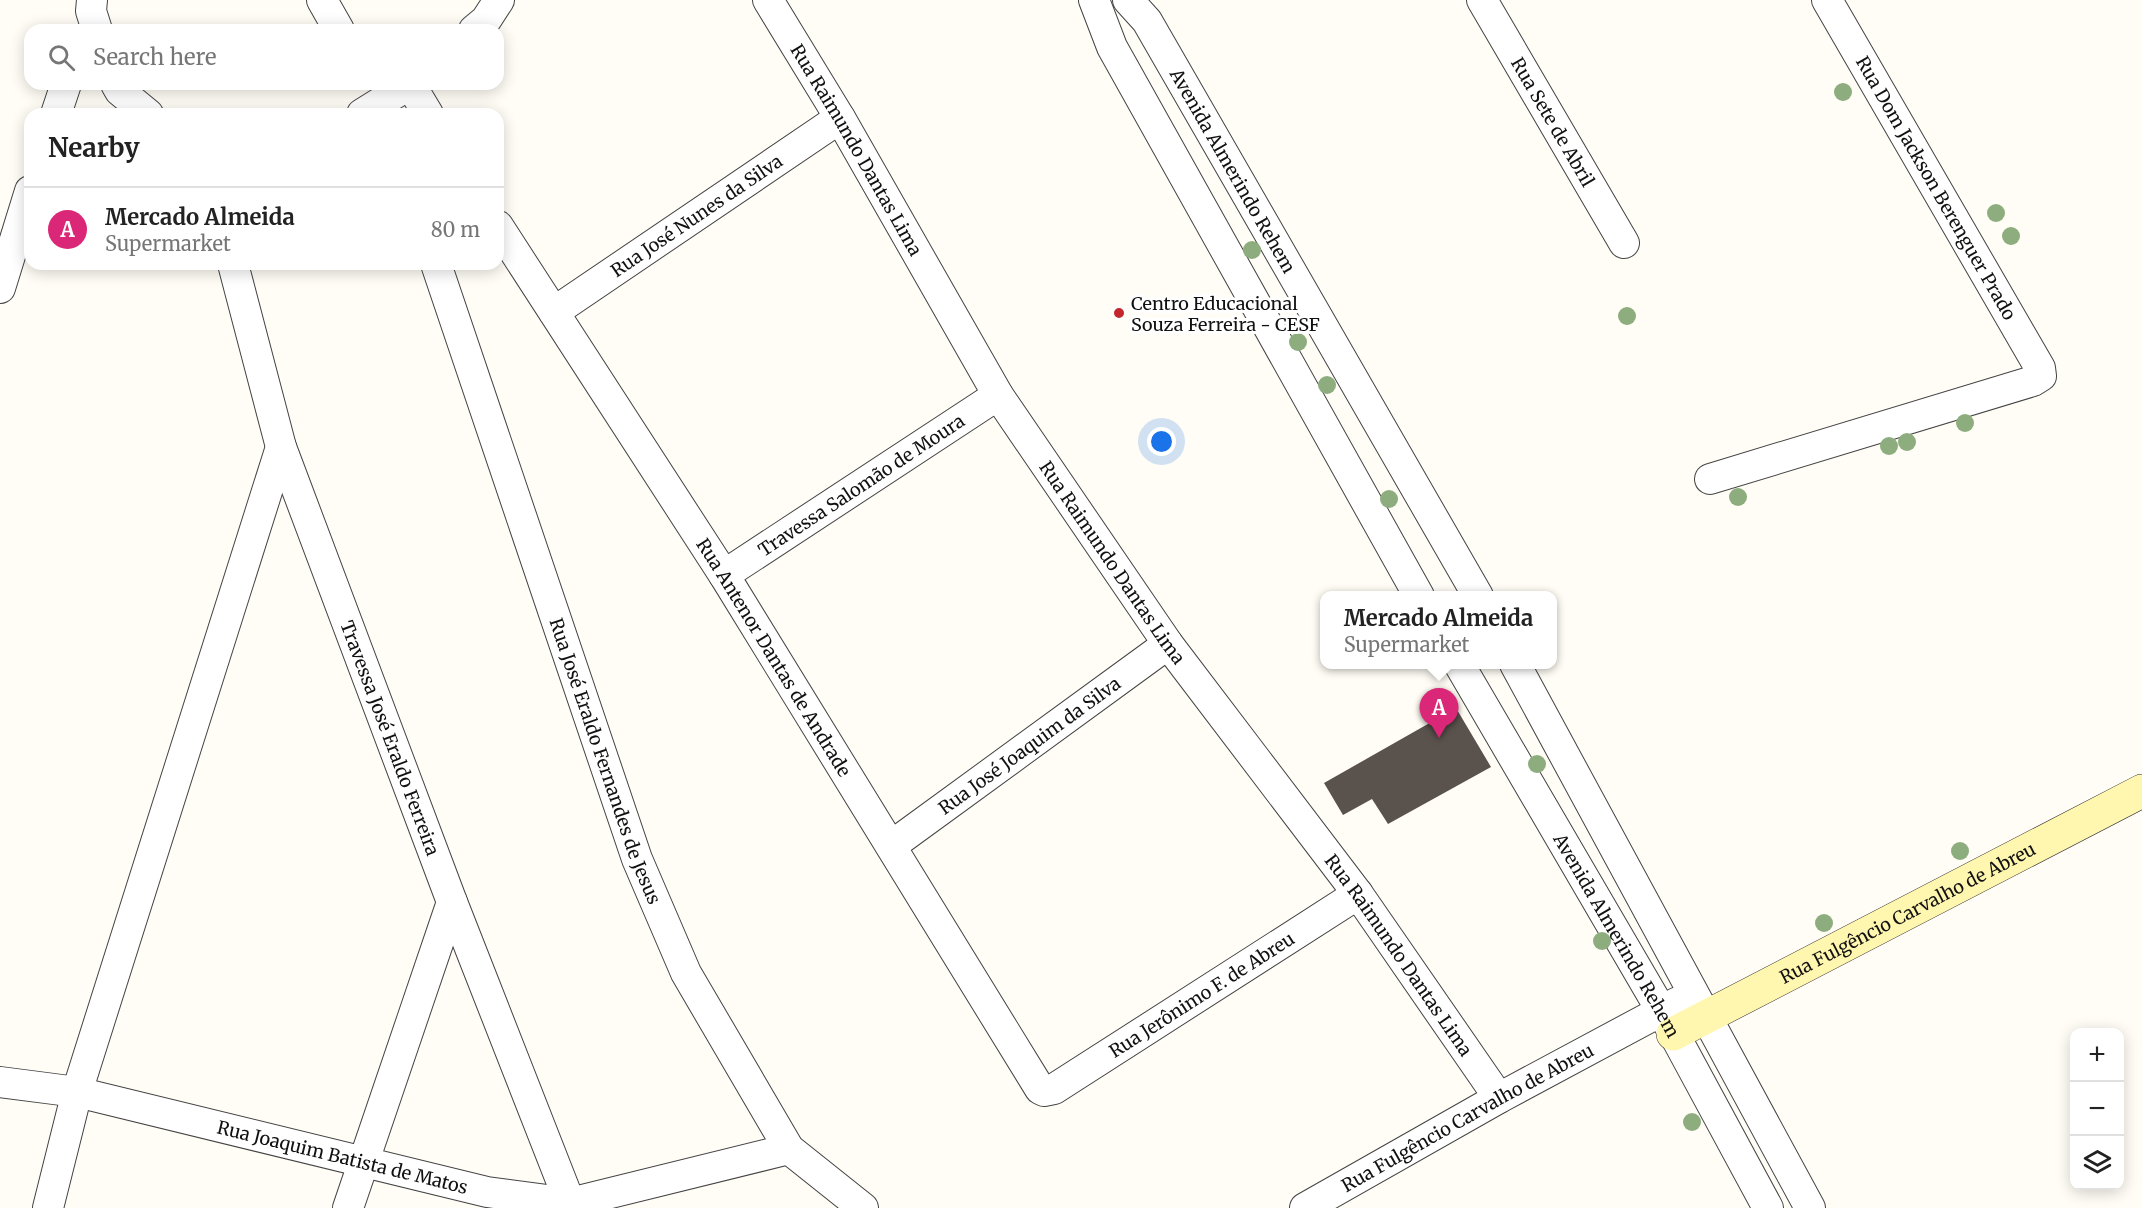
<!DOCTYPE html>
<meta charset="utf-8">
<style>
body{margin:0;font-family:Merriweather,serif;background:#f6f6f6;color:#222}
.controls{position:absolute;right:18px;bottom:18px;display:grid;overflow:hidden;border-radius:12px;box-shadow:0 3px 15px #0003}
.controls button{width:54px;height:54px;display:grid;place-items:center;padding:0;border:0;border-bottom:2px solid #e0e0e0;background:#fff;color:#222;font:30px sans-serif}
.you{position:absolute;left:1162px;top:442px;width:21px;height:21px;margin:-15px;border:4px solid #fff;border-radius:50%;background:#1a73e8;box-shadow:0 0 0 9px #1a73e833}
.badge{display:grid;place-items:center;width:39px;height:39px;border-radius:50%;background:#db2777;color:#fff;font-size:20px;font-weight:700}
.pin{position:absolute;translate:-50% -50px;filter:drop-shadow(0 2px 3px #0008)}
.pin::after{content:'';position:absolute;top:32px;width:21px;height:18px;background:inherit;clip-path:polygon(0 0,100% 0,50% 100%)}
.popup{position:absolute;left:1320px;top:591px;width:237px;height:78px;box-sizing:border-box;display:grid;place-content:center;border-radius:12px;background:#fff;filter:drop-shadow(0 2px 4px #0005);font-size:20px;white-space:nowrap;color:#767676}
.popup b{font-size:22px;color:#222}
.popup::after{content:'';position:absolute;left:50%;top:100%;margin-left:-12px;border:12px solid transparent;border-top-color:#fff}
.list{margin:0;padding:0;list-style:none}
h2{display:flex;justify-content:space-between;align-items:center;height:78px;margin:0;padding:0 24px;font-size:26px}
h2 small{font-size:20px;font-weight:400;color:#767676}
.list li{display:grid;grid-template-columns:39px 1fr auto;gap:18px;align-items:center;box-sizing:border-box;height:84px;padding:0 24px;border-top:2px solid #e0e0e0}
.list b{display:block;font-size:22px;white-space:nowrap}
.list p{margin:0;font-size:20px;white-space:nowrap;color:#767676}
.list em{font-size:20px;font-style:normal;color:#767676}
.icon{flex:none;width:33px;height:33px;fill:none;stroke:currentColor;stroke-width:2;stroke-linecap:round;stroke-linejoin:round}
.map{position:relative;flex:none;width:2142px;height:1208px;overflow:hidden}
.search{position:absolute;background:#fff;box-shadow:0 3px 15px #0003;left:24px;top:24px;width:480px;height:66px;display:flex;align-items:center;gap:15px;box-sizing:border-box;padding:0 21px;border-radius:18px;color:#767676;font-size:22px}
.panel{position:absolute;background:#fff;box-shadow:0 3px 15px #0003;left:24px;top:108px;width:480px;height:162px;border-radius:18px}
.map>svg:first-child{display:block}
.building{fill:#5a524d}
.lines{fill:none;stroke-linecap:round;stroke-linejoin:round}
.street-casing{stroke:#444;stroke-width:32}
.secondary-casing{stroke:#333;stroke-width:34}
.street{stroke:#fff;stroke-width:30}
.secondary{stroke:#fff6b0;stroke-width:33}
.tree{fill:#8dad7f}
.poi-dot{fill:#c4262e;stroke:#fff;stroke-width:2}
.labels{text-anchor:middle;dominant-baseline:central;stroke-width:6;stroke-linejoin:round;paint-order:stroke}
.street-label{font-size:18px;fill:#111;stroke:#fff}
.poi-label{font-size:18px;fill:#111;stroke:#fff;text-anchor:start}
</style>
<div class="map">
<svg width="2142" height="1208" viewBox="0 0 2142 1208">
<rect width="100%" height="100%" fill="#fffdf5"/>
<path class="building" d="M1456 708 1491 767 1388 824 1372 799 1343 815 1324 783Z"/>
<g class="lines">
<g class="street-casing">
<g id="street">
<path d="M92 0 91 11 97 30"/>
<path d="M322 0 339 30"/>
<path id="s1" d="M768 0 840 118 998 395 1168 644 1358 894 1499 1098"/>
<path d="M1094 0 1112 47 1419 596"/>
<path id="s2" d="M1128 0 1147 21 1478 596"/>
<path id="s3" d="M1482 0 1624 243"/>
<path d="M474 30 486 20 499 0"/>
<path d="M116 84 120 91 148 114"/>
<path d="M410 84 428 114"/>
<path d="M56 114 66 84"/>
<path d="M362 114 410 84"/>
<path id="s4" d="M498 226 724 575 1040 1089 1044 1091 1054 1089 1358 894"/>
<path id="s5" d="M233 264 281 447 452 902 570 1203"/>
<path id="s6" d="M436 264 637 859 686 973 789 1149 863 1208"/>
<path d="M0 288 30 191"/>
<path id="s7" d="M554 312 840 118"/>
<path d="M1710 479 2033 381 2041 376 2040 368 1827 0"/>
<path id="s8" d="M724 575 998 395"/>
<path id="s9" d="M1459 664 1661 1010 1768 1208"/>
<path d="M1515 664 1810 1208"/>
<path id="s10" d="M891 846 1168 644"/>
<path id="s11" d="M0 1082 77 1092 487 1192 570 1203 789 1149"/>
<path d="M48 1208 77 1092 281 447"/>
<path d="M348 1208 452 902"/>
<path id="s12" d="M1305 1208 1499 1098 1678 1002"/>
</g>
</g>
<g class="secondary-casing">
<g id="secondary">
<path id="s13" d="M1673 1034 2142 791"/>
</g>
</g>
<use href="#street" class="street"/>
<use href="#secondary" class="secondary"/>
</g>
<g class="tree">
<circle cx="1843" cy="92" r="9"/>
<circle cx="1996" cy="213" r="9"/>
<circle cx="2011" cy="236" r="9"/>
<circle cx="1252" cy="250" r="9"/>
<circle cx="1627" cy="316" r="9"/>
<circle cx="1298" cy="342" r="9"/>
<circle cx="1327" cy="385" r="9"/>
<circle cx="1965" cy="423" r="9"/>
<circle cx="1907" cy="442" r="9"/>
<circle cx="1889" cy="446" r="9"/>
<circle cx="1738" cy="497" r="9"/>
<circle cx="1389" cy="499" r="9"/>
<circle cx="1537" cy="764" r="9"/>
<circle cx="1960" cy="851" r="9"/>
<circle cx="1824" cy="923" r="9"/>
<circle cx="1602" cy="941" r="9"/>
<circle cx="1692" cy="1122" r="9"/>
</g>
<circle class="poi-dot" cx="1119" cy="313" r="6"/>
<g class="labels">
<g class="street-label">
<text stroke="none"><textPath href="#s3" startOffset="141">Rua Sete de Abril</textPath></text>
<text stroke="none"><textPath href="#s1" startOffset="174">Rua Raimundo Dantas Lima</textPath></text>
<text stroke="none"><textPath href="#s2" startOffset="201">Avenida Almerindo Rehem</textPath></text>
<text transform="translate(1936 188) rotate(60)">Rua Dom Jackson Berenguer Prado</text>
<text stroke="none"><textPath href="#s7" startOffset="172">Rua José Nunes da Silva</textPath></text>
<text stroke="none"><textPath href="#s8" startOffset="164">Travessa Salomão de Moura</textPath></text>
<text stroke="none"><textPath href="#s1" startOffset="660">Rua Raimundo Dantas Lima</textPath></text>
<text stroke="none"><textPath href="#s4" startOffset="512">Rua Antenor Dantas de Andrade</textPath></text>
<text stroke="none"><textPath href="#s5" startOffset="500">Travessa José Eraldo Ferreira</textPath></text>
<text stroke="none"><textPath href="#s10" startOffset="171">Rua José Joaquim da Silva</textPath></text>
<text stroke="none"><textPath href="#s6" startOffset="525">Rua José Eraldo Fernandes de Jesus</textPath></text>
<text stroke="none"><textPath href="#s13" startOffset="264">Rua Fulgêncio Carvalho de Abreu</textPath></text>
<text stroke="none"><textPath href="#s9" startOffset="314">Avenida Almerindo Rehem</textPath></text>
<text stroke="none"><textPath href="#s1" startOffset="1146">Rua Raimundo Dantas Lima</textPath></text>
<text stroke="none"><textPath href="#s4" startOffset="1209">Rua Jerônimo F. de Abreu</textPath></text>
<text stroke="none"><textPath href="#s12" startOffset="186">Rua Fulgêncio Carvalho de Abreu</textPath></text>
<text stroke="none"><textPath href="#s11" startOffset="351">Rua Joaquim Batista de Matos</textPath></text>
</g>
<g class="poi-label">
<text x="1131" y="303">Centro Educacional<tspan x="1131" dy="21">Souza Ferreira - CESF</tspan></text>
</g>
</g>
</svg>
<div class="controls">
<button>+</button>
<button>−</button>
<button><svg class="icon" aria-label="layers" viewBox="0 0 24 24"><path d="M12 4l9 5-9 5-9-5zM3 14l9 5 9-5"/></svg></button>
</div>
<div class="you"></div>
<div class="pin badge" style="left:1439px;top:738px">A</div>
<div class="popup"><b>Mercado Almeida</b>Supermarket</div>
<div class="search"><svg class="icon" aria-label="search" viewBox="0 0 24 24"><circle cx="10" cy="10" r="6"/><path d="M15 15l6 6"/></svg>Search here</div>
<section class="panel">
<h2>Nearby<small></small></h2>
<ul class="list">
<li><span class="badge">A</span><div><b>Mercado Almeida</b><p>Supermarket</p></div><em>80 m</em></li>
</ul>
</section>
</div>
